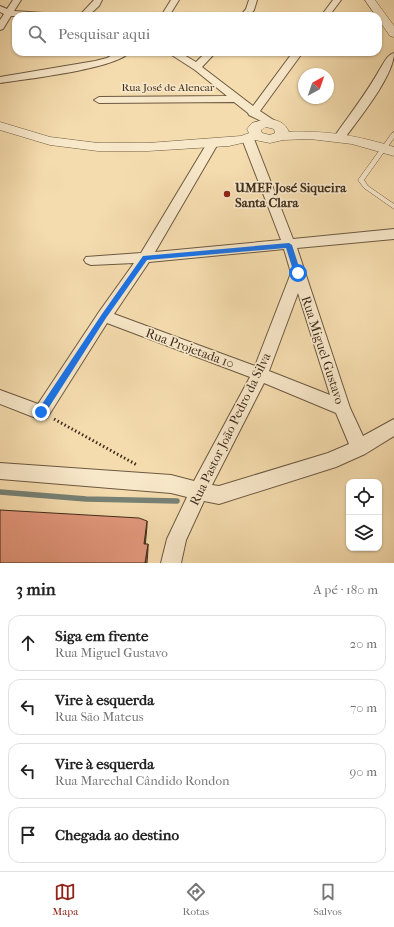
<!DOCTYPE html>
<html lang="pt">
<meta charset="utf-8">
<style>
body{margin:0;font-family:"IM FELL French Canon",serif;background:#f2f2f2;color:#222}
.controls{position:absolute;right:12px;bottom:12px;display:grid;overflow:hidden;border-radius:8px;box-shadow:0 1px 3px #0004}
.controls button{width:36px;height:36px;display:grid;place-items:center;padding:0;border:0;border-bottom:1px solid #e0e0e0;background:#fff;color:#222;font:20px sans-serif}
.compass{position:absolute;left:298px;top:68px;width:36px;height:36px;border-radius:50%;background:#fff;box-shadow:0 1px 3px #0004;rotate:40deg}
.stop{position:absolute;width:12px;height:12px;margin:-9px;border:3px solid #1a73e8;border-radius:50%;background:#fff}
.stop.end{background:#1a73e8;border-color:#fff;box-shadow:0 1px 4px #0008}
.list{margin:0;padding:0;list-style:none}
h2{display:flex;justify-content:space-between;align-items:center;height:52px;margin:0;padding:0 16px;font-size:17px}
h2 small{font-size:13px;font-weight:400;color:#767676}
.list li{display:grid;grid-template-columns:26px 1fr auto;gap:12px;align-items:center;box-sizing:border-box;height:56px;margin:0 8px 8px;padding:0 8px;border:1px solid #e0e0e0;border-radius:12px}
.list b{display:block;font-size:15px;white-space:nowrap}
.list p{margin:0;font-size:13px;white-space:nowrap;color:#767676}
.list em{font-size:13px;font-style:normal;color:#767676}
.icon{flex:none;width:22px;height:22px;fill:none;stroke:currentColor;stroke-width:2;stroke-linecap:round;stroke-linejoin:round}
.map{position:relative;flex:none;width:394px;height:563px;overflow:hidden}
.search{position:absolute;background:#fff;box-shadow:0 1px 3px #0004;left:12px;right:12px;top:12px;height:44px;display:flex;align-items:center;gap:10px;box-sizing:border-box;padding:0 14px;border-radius:12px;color:#767676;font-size:15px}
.sheet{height:308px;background:#fff}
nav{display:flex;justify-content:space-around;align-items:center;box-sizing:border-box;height:56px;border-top:1px solid #e0e0e0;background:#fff;font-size:11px;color:#767676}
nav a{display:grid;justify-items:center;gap:2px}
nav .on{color:#8f2418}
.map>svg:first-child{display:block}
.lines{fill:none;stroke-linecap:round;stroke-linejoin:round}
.stream{stroke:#778276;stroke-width:5.5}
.service-casing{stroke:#6c5940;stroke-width:1}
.minor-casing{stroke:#6c5940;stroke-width:2}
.tertiary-casing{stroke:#6c5940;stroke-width:1}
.path{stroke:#3f2d1c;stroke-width:3;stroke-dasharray:1.5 2.5;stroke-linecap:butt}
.service{fill:#f8e8ca;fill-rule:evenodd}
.minor{fill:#f8e8ca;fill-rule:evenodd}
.tertiary{fill:#f8e8ca;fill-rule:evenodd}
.shaded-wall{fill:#a06b58;stroke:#3f2d1c}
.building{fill:#e4997e;stroke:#3f2d1c}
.route{fill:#1a73e8}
.poi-dot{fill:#8f2418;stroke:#f8e8ca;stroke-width:1.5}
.labels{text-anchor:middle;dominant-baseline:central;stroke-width:3.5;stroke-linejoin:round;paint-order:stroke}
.far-street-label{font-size:11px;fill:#3f2d1c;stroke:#f8e8ca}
.poi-label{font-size:13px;font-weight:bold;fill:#3f2d1c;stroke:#f8e8ca;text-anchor:start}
.street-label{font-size:13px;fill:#3f2d1c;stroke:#f8e8ca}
</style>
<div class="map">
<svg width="394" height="563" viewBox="0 0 394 563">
<rect width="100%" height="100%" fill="#f5dcae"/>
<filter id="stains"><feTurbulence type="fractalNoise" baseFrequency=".005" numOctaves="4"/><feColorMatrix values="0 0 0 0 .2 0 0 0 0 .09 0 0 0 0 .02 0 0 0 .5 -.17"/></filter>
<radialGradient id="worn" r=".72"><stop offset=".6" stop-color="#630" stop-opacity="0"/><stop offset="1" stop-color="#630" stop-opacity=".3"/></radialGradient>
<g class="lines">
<path class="stream" d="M0 492 86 499 177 501"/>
<g class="service-casing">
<path id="service" d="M394 132V138L364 180 368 186 394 204V209L364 188 358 180 392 133Z"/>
</g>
<g class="minor-casing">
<g id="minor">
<path d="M13 0H21L14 11 43 13 47 16H11L3 29 0 30V20L4 14 0 12V6L7 9Z"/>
<path d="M94 0H102L99 6 88 16H79Z"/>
<path d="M171 0H179L169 16H161Z"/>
<path d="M249 0H257L254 10 249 16H240L246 9Z"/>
<path d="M333 0H341L329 16H321Z"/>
<path d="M118 52H130C115 69 26 79 0 83V77L95 61 107 58Z"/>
<path d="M167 52H179L196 62 206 52H216L202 67 253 106 293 52H303L260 111 275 121 276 123 271 126 249 115 248 113 234 102 99 103 94 100 99 97 227 96 195 70Z"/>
<path d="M394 53C394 76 358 120 344 139H336L334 137C350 114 366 94 380 69 384 63 387 55 394 53Z"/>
<path d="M248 136 254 139 293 239 394 229V239L297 248 350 408 363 436 394 419V436L365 454 336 467 219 504 204 501 186 540 181 563H161L167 539 187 497 171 493 0 479V463L171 475 194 481 250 377 107 323 47 418 41 420 0 404V390L38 404 99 312 134 263 91 265 86 263 84 260 86 257 141 253 209 140 213 139 219 142 155 252 281 240 242 139ZM284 249 291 273 255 366 114 314 149 262ZM298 293 330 395 269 371ZM264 383 336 413 349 444 328 453 219 486 212 485Z"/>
</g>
</g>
<g class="tertiary-casing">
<g id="tertiary">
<path d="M365 0H375L394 26V37L390 36 378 19V16H376Z"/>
<path d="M266 119C276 119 285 122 289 132 325 130 360 136 394 147V156L352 144 310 139 283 140 270 143 255 140 229 146 148 151H98L50 145 0 130V122L50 137 98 143H148L241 136 249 133 247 129 252 123ZM266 127 274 129 275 133 270 135 262 133 261 130Z"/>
</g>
</g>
<path class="path" d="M54 419 137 465"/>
<use href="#service" class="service"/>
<use href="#minor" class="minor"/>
<use href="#tertiary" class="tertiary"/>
</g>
<g class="shaded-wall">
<path d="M147 521V526L145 548 144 544Z"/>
<path d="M148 544V549L147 563H145Z"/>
</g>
<path class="building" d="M0 510 139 518 147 521 144 544H148L145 563H0Z"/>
<path class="route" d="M289 243 292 245 301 273 300 274H295L294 273 286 248 147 260 106 318 44 415H38V410L102 314 143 256Z"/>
<circle class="poi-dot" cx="227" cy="194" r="4"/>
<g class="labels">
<g class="far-street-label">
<text x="168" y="87">Rua José de Alencar</text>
</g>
<g class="poi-label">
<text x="235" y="187">UMEF José Siqueira<tspan x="235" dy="15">Santa Clara</tspan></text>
</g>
<g class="street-label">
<text transform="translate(190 348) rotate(20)">Rua Projetada 10</text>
<text transform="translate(323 350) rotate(72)">Rua Miguel Gustavo</text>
<text transform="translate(230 429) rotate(-64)">Rua Pastor João Pedro da Silva</text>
</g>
</g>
<rect width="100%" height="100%" filter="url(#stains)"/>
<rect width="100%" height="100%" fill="url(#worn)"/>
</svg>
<div class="controls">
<button><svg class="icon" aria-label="locate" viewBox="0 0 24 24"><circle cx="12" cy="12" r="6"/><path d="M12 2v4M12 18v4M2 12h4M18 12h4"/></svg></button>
<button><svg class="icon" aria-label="layers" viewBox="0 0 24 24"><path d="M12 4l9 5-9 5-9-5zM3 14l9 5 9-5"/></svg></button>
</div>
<svg class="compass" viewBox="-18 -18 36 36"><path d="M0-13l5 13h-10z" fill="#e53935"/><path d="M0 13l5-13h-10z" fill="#767676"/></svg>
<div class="stop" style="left:298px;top:273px"></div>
<div class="stop end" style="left:41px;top:412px"></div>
<div class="search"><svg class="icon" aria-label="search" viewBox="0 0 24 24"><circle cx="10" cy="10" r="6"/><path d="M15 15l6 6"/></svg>Pesquisar aqui</div>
</div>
<section class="sheet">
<h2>3 min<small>A pé · 180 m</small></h2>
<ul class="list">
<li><svg class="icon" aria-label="ahead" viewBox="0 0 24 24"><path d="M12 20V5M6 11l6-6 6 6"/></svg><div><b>Siga em frente</b><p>Rua Miguel Gustavo</p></div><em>20 m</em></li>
<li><svg class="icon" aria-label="left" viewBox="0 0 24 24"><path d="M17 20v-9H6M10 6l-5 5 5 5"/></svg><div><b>Vire à esquerda</b><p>Rua São Mateus</p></div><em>70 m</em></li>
<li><svg class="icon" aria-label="left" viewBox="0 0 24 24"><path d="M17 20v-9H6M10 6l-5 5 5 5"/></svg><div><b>Vire à esquerda</b><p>Rua Marechal Cândido Rondon</p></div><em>90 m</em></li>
<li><svg class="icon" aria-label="arrive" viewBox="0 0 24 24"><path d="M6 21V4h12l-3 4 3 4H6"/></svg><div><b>Chegada ao destino</b></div></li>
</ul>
</section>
<nav>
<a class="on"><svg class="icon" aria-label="map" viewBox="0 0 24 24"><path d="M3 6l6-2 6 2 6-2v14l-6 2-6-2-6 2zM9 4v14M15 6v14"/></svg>Mapa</a>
<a><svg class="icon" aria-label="directions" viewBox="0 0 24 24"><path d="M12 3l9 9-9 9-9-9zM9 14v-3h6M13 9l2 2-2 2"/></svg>Rotas</a>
<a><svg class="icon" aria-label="saved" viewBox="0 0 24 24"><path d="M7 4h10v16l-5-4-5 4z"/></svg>Salvos</a>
</nav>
